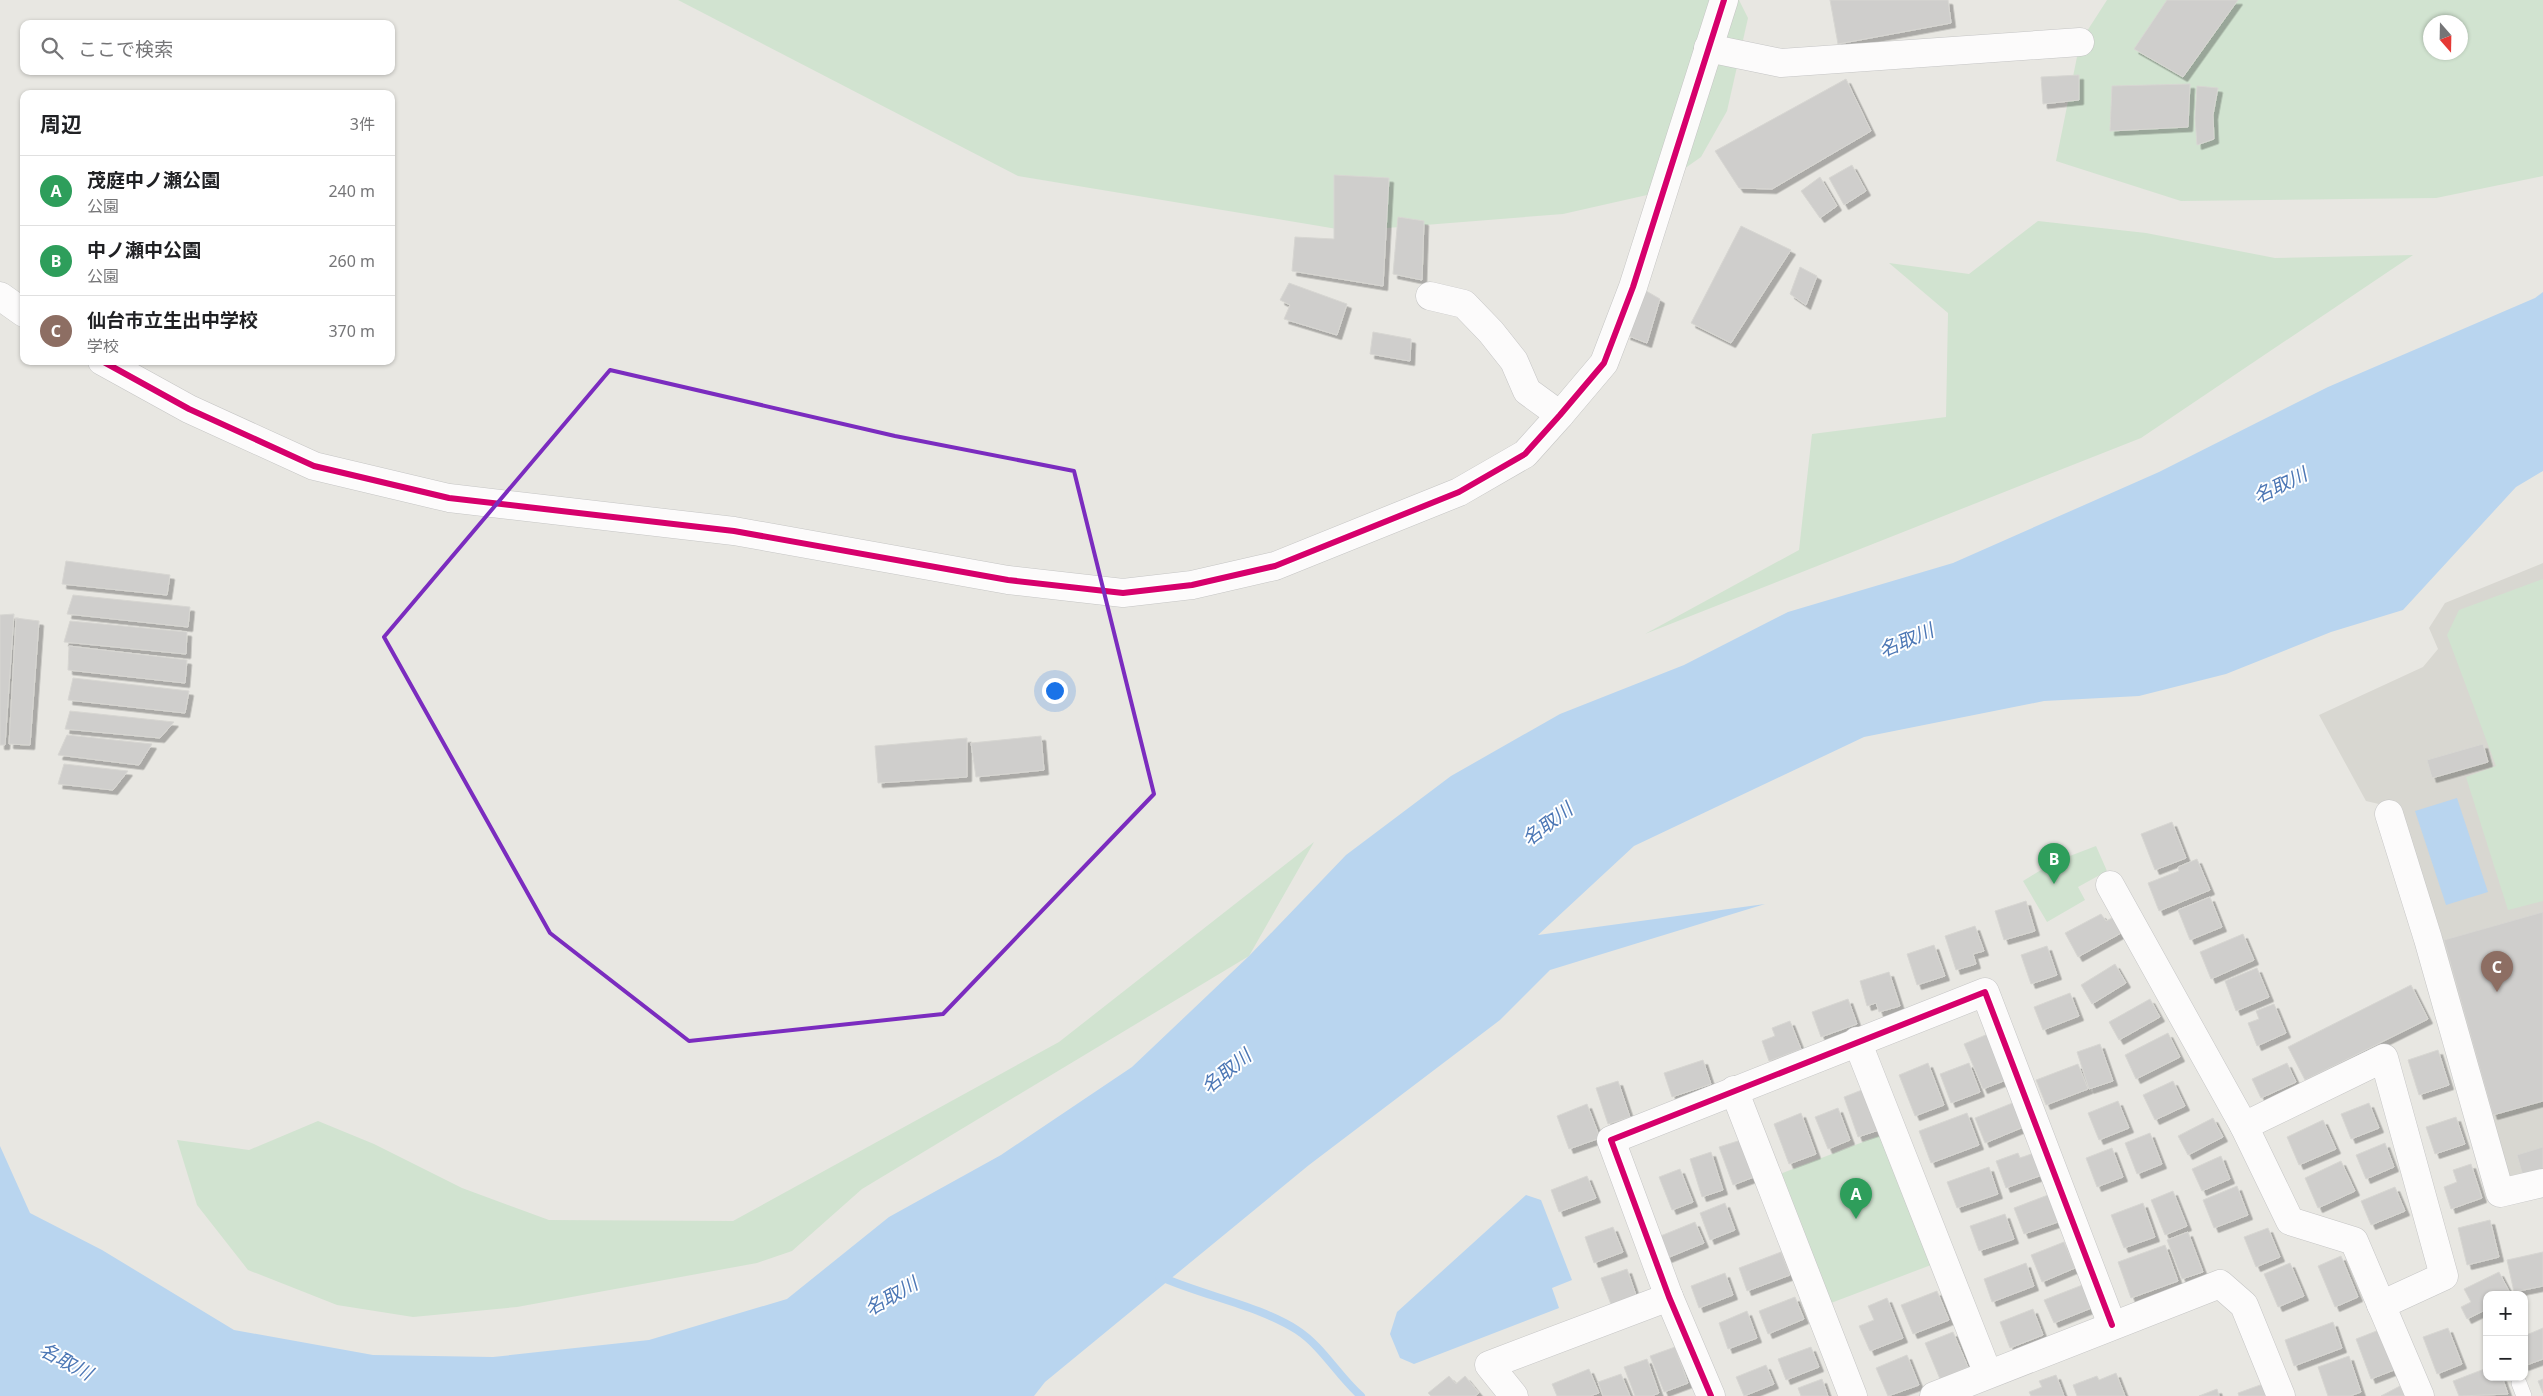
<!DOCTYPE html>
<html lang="ja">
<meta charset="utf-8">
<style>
body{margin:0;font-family:"Noto Sans","Noto Sans JP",sans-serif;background:#f6f6f6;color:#202124}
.controls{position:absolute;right:15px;bottom:15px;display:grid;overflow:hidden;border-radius:10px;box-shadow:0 1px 4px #0004}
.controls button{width:45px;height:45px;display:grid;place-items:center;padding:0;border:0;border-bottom:1px solid #e0e0e0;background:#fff;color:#202124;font:25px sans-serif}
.compass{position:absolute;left:2423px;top:15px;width:45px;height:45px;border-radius:50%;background:#fff;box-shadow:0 1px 4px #0004;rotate:160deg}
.you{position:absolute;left:1054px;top:690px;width:18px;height:18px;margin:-12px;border:4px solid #fff;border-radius:50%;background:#1a73e8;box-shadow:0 0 0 8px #1a73e833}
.badge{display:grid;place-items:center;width:32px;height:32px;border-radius:50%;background:#8b8c8e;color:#fff;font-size:16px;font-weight:700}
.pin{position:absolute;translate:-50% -41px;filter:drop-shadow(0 1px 2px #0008)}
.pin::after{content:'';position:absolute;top:26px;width:18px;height:15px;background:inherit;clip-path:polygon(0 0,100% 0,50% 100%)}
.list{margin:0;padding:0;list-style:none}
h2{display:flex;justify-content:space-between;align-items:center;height:65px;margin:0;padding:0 20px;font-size:21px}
h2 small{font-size:16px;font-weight:400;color:#757577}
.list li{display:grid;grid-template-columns:32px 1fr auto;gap:15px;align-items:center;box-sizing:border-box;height:70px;padding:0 20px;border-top:1px solid #e0e0e0}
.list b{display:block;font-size:19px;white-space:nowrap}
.list p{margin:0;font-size:16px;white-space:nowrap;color:#757577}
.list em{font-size:16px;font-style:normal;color:#757577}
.icon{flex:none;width:28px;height:28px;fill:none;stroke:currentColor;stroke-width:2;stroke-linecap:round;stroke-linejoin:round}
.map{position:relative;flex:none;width:2543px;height:1396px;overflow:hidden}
.search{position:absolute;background:#fff;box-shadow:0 1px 4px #0004;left:20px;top:20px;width:375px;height:55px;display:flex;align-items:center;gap:12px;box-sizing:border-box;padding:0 18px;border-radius:10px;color:#757577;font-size:19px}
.panel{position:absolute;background:#fff;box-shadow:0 1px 4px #0004;left:20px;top:90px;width:375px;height:275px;border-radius:10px}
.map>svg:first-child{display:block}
.education{fill:#d8d7d1}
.green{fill:#d1e3d0;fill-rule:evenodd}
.water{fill:#b9d5ef}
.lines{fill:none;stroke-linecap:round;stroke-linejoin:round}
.stream{stroke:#b9d5ef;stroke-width:8}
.building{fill:#cfcecc;stroke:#d7d6d2;filter:url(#shadow)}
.lane-casing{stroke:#c5c5c5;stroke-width:16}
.street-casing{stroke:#c5c5c5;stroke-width:29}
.secondary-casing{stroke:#c5c5c4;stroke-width:29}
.lane{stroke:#fcfbfb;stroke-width:15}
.street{stroke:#fcfbfb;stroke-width:28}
.secondary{stroke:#fcfbfb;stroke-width:28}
.cycleway-casing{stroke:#fff;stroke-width:9}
.cycleway{stroke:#d6006c;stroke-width:6}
.marked{fill:none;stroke:#7b2cbf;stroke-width:4;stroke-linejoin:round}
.labels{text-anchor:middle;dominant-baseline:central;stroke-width:4;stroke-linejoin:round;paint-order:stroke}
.water-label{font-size:19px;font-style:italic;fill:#4c77b5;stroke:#fff}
</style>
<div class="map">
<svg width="2543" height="1396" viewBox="0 0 2543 1396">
<defs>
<filter id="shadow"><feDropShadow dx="4.5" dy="4.5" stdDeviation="0" flood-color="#0004"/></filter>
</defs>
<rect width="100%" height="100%" fill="#e8e7e2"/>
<path class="education" d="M2543 563V1176L2508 1186 2396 808 2366 801 2319 715 2423 667 2438 649 2429 628 2445 603Z"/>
<g class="green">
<path d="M678 0H1739L1748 18 1727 111 1701 157 1647 195 1563 214 1349 231 1018 176Z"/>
<path d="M2107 0H2543V176L2436 198 2181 201 2056 161 2080 42ZM2430 22H2460V52H2430Z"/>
<path d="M2038 221 2146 233 2275 258 2413 255 2141 438 1645 634 1799 550 1812 434 1946 417 1948 313 1889 263 1969 274Z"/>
<path d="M2543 579V901L2508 910 2466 777 2496 766 2447 635 2459 610Z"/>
<path d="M1314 842 1249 956 862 1189 792 1251 757 1263 517 1307 413 1317 337 1305 248 1270 197 1205 177 1140 249 1150 318 1121 374 1144 462 1188 549 1220 733 1221 1059 1042Z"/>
<path d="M2096 846 2107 871 2078 887 2085 900 2047 922 2023 881 2054 862Z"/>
<path d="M1881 1135 1931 1265 1831 1303 1780 1174Z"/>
</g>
<g class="water">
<path d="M2543 292V471L2516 487 2403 610 2331 632 2226 674 2139 696 2044 701 1864 737 1634 846 1538 935 1765 904 1550 970 1500 1020 1309 1165 1045 1382 1034 1396H0V1146L30 1213 102 1250 234 1330 373 1355 493 1357 649 1340 787 1299 889 1217 1001 1155 1132 1067 1249 956 1346 855 1451 776 1560 714 1684 665 1788 612 1953 563 2159 472 2328 387 2535 298Z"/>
<path d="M2457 798 2488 892 2446 905 2415 811Z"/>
<path d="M1526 1195 1541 1200 1572 1280 1552 1288 1559 1308 1414 1364 1400 1358 1390 1334 1397 1312Z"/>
</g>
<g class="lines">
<path class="stream" d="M1159 1276C1203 1296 1258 1305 1297 1330 1323 1347 1338 1376 1361 1396"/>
</g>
<g class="building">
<path d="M1830 0H1948L1951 23 1838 44Z"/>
<path d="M2167 0H2238L2183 77 2134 49Z"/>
<path d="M2079 75V100L2043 104 2041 77Z"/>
<path d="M1846 79 1871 131 1772 189 1739 188 1715 151Z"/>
<path d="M2190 84 2188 127 2110 131 2112 86Z"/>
<path d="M2197 86 2218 88 2213 115 2214 139 2197 145 2195 118Z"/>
<path d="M1852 165 1866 191 1844 205 1829 178Z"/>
<path d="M1334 175 1389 178 1383 286 1292 271 1295 237 1334 239Z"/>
<path d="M1820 177 1837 206 1820 218 1801 191Z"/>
<path d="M1398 217 1424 221 1422 280 1393 274Z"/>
<path d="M1741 226 1791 250 1731 343 1691 323Z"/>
<path d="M1800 267 1817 276 1806 305 1790 294Z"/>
<path d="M1289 283 1347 304 1337 335 1284 319 1290 305 1280 300Z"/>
<path d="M1641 288 1660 299 1647 343 1626 335Z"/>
<path d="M1373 332 1411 339 1410 361 1370 354Z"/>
<path d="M66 561 170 575 167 595 62 584Z"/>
<path d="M73 595 190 607 188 627 67 614Z"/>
<path d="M14 614 5 745H0V615Z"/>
<path d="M16 618 39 621 30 745 9 744Z"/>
<path d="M70 621 187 632 186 654 64 642Z"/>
<path d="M69 646 187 660 185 683 68 670Z"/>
<path d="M73 678 189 691 185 713 68 700Z"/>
<path d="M70 711 174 722 160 738 65 729Z"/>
<path d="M67 735 152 744 139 765 58 755Z"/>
<path d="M1041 736 1044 770 976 777 971 743Z"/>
<path d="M967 738V777L878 783 875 746Z"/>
<path d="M2483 744 2488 762 2432 778 2427 760Z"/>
<path d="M64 764 128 771 113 790 58 784Z"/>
<path d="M2172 822 2186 858 2155 870 2141 834Z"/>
<path d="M2197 859 2210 890 2159 911 2148 883 2179 871 2178 867Z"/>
<path d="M2210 897 2222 927 2190 940 2178 910Z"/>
<path d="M2026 901 2035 931 2004 940 1995 911Z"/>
<path d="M2543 912V1101L2493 1115 2444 940Z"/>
<path d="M2101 914 2106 921 2114 917 2123 932 2078 957 2065 933Z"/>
<path d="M1975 926 1984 951 1973 954 1976 964 1956 970 1945 936Z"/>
<path d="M2243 934 2254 960 2211 979 2200 952Z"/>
<path d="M1934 945 1945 976 1917 985 1907 954Z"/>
<path d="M2047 946 2057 975 2031 984 2021 955Z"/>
<path d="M2115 964 2126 983 2092 1004 2081 985Z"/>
<path d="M2257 968 2269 997 2236 1011 2225 981Z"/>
<path d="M1889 972 1900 1006 1879 1012 1876 1003 1867 1006 1860 981Z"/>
<path d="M2411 985 2428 1019 2305 1080 2288 1047Z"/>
<path d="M2070 993 2079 1016 2043 1030 2034 1007Z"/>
<path d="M1848 999 1857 1024 1821 1037 1812 1012Z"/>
<path d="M2150 999 2160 1017 2119 1040 2109 1022Z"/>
<path d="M2274 1004 2286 1033 2257 1046 2248 1023 2259 1019 2256 1011Z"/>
<path d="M1790 1021 1801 1049 1769 1061 1762 1041 1775 1036 1772 1028Z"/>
<path d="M2168 1033 2180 1057 2136 1079 2125 1055Z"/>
<path d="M1988 1034 2006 1080 1983 1089 1964 1044Z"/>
<path d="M2100 1044 2113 1081 2089 1089 2077 1052Z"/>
<path d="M2438 1050 2449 1085 2419 1095 2408 1060Z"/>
<path d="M1703 1060 1711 1084 1672 1097 1664 1073Z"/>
<path d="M1928 1063 1944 1105 1915 1116 1899 1075Z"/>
<path d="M1969 1063 1980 1092 1951 1103 1940 1074Z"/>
<path d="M2287 1063 2296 1082 2261 1098 2252 1079Z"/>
<path d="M2078 1064 2088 1089 2046 1105 2036 1080Z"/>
<path d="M1618 1081 1630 1117 1608 1124 1596 1088Z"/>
<path d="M2173 1081 2185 1106 2155 1120 2143 1095Z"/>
<path d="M1867 1088 1882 1129 1858 1137 1844 1097Z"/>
<path d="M2118 1101 2129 1128 2099 1140 2088 1113Z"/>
<path d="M2015 1102 2026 1126 1985 1143 1975 1118Z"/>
<path d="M2369 1103 2379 1128 2351 1139 2341 1114Z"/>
<path d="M1587 1104 1600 1138 1569 1149 1557 1116Z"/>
<path d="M1838 1108 1850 1140 1828 1149 1815 1117Z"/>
<path d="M1801 1113 1816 1154 1789 1164 1774 1124Z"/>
<path d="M1967 1113 1979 1145 1931 1163 1919 1131Z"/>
<path d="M2456 1117 2465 1144 2435 1154 2426 1127Z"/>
<path d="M2213 1118 2223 1137 2188 1155 2178 1136Z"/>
<path d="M2323 1120 2336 1149 2299 1165 2287 1137Z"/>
<path d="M2150 1133 2162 1164 2137 1174 2125 1143Z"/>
<path d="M1741 1140 1754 1177 1733 1185 1719 1147Z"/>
<path d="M2385 1143 2394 1167 2366 1179 2356 1155Z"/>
<path d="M2543 1147V1170L2523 1176 2517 1155Z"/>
<path d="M2112 1148 2123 1177 2097 1187 2086 1158Z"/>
<path d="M1711 1152 1723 1190 1702 1197 1690 1159Z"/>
<path d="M2018 1153 2020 1158 2034 1153 2042 1175 2006 1188 1996 1161Z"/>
<path d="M2221 1156 2230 1179 2202 1191 2192 1169Z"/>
<path d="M2341 1161 2355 1191 2318 1208 2305 1178Z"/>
<path d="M2471 1164 2482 1198 2451 1209 2444 1187 2457 1182 2453 1170Z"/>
<path d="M1989 1167 1998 1194 1957 1208 1947 1182Z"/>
<path d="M1680 1169 1693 1202 1672 1210 1659 1177Z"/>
<path d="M1587 1176 1596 1198 1559 1212 1551 1190Z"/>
<path d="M2237 1186 2248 1215 2214 1228 2203 1200Z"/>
<path d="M2395 1187 2405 1211 2371 1225 2361 1201Z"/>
<path d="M2173 1191 2187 1226 2165 1235 2151 1200Z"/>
<path d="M2048 1195 2058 1222 2024 1234 2014 1208Z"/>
<path d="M1725 1203 1735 1230 1710 1240 1700 1213Z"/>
<path d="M2143 1203 2155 1237 2124 1248 2111 1215Z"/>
<path d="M2005 1214 2014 1239 1979 1251 1970 1226Z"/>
<path d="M2490 1220 2499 1257 2467 1265 2458 1228Z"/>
<path d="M1695 1222 1704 1243 1667 1258 1658 1237Z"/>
<path d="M1613 1227 1623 1252 1594 1263 1585 1237Z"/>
<path d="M2268 1228 2280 1257 2256 1267 2244 1237Z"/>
<path d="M2188 1232 2203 1272 2182 1279 2167 1240Z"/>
<path d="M2064 1242 2075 1268 2042 1282 2031 1255Z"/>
<path d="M2165 1245 2178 1281 2131 1298 2118 1262Z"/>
<path d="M1781 1252 1790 1275 1747 1291 1739 1268Z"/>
<path d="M2543 1252V1286L2514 1292 2507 1260Z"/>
<path d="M2341 1256 2358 1297 2335 1307 2318 1266Z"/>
<path d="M2026 1263 2034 1286 1992 1302 1984 1279Z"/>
<path d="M2290 1263 2304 1296 2278 1307 2264 1274Z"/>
<path d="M1627 1269 1637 1298 1612 1307 1601 1278Z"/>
<path d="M2499 1272 2511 1295H2487V1309L2467 1319 2461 1307 2471 1302 2464 1289Z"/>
<path d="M1725 1273 1733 1295 1699 1308 1691 1286Z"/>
<path d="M2085 1284 2094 1307 2054 1323 2044 1300Z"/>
<path d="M1937 1291 1949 1320 1913 1334 1901 1305Z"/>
<path d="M1795 1297 1804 1319 1768 1334 1759 1311Z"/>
<path d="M1887 1298 1903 1338 1870 1351 1859 1326 1874 1320 1868 1306Z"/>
<path d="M2033 1309 2043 1335 2010 1348 2000 1322Z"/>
<path d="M1747 1311 1757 1338 1728 1349 1719 1323Z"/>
<path d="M2333 1322 2342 1348 2294 1366 2285 1340Z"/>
<path d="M2448 1328 2462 1364 2437 1374 2423 1337Z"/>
<path d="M2543 1328V1359L2524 1366V1336Z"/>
<path d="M2379 1330 2394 1370 2371 1379 2356 1339Z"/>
<path d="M1953 1332 1968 1367 1940 1379 1925 1343Z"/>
<path d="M1675 1347 1688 1383 1664 1392 1650 1356Z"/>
<path d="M1811 1347 1819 1367 1786 1380 1778 1359Z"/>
<path d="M1907 1355 1919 1385 1888 1396 1876 1368Z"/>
<path d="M2349 1356 2361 1392 2350 1396H2328L2318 1367Z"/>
<path d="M1647 1359 1659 1393 1652 1396H1635L1624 1367Z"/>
<path d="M1766 1365 1774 1384 1744 1396 1736 1377Z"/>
<path d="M2487 1368V1377H2502L2508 1394 2459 1396 2453 1381Z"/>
<path d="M1589 1369 1599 1393 1590 1396H1557L1552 1384Z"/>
<path d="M2116 1373 2125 1396H2077L2073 1385 2097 1376 2099 1380Z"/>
<path d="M1621 1374 1630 1396H1603L1598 1382Z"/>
<path d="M2056 1375 2064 1396H2031L2029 1392 2042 1387 2039 1381Z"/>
<path d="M1449 1376 1456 1384 1465 1376 1479 1393 1475 1396H1431L1428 1393Z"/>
<path d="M1822 1379 1828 1396H1801L1798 1388Z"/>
<path d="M2543 1379V1393L2538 1381Z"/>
<path d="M2263 1384 2267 1396H2239L2238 1393Z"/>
<path d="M2400 1386 2405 1396H2381Z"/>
<path d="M2217 1389 2219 1396H2199Z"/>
</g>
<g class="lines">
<g class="lane-casing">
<path id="lane" d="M2519 1383 2524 1396"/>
</g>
<g class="street-casing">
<g id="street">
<path d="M1708 48 1781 63 2080 42"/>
<path d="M1430 296 1464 304 1491 332 1514 361 1527 391 1560 415"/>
<path d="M2389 814 2428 939 2500 1193 2543 1183"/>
<path d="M2110 885 2244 1126 2290 1221 2354 1241 2420 1396"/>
<path d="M1857 1041 1988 1374"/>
<path d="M1734 1090 1853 1396"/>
<path d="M2244 1126 2384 1058 2444 1276 2381 1305"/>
<path d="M1514 1396 1489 1365 1669 1297"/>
<path d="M1711 1396 1669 1297 1611 1140 1985 992 2112 1325"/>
<path d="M1934 1396 2220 1284 2244 1305 2281 1396"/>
</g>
</g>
<g class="secondary-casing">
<g id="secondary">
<path d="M0 296 24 313"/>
<path d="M102 361 189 409 314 466 449 498 734 531 1008 580 1123 593 1192 585 1275 566 1459 492 1525 454 1560 415 1604 363 1633 287 1724 0"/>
</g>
</g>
<use href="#lane" class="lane"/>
<use href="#street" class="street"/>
<use href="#secondary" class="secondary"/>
<g class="cycleway-casing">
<g id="cycleway">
<path d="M102 361 189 409 314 466 449 498 734 531 1008 580 1123 593 1192 585 1275 566 1459 492 1525 454 1560 415 1604 363 1633 287 1724 0"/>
<path d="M1711 1396 1669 1297 1611 1140 1985 992 2112 1325"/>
</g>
</g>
<use href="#cycleway" class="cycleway"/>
</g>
<path class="marked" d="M610 370 895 436 1074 471 1154 794 943 1014 689 1041 550 933 384 637Z"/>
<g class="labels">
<g class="water-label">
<text transform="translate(2280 485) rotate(-26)">名取川</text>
<text transform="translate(1906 640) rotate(-23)">名取川</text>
<text transform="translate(1547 824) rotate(-37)">名取川</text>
<text transform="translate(1226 1071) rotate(-39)">名取川</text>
<text transform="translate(891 1296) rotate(-30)">名取川</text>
<text transform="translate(66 1361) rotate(28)">名取川</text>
</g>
</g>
</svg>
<div class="controls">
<button>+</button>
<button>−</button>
</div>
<svg class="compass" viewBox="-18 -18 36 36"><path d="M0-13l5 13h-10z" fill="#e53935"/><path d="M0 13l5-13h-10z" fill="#757577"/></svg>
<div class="you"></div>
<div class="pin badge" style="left:1856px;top:1219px;background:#2e9e5b">A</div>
<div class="pin badge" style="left:2054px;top:884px;background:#2e9e5b">B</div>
<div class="pin badge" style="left:2497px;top:992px;background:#8d6e63">C</div>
<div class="search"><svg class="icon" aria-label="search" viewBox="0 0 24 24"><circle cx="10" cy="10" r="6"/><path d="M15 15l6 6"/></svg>ここで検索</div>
<section class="panel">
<h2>周辺<small>3件</small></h2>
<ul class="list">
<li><span class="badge" style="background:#2e9e5b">A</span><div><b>茂庭中ノ瀬公園</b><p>公園</p></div><em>240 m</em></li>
<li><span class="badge" style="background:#2e9e5b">B</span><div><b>中ノ瀬中公園</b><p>公園</p></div><em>260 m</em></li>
<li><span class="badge" style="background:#8d6e63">C</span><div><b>仙台市立生出中学校</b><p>学校</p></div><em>370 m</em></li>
</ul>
</section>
</div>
